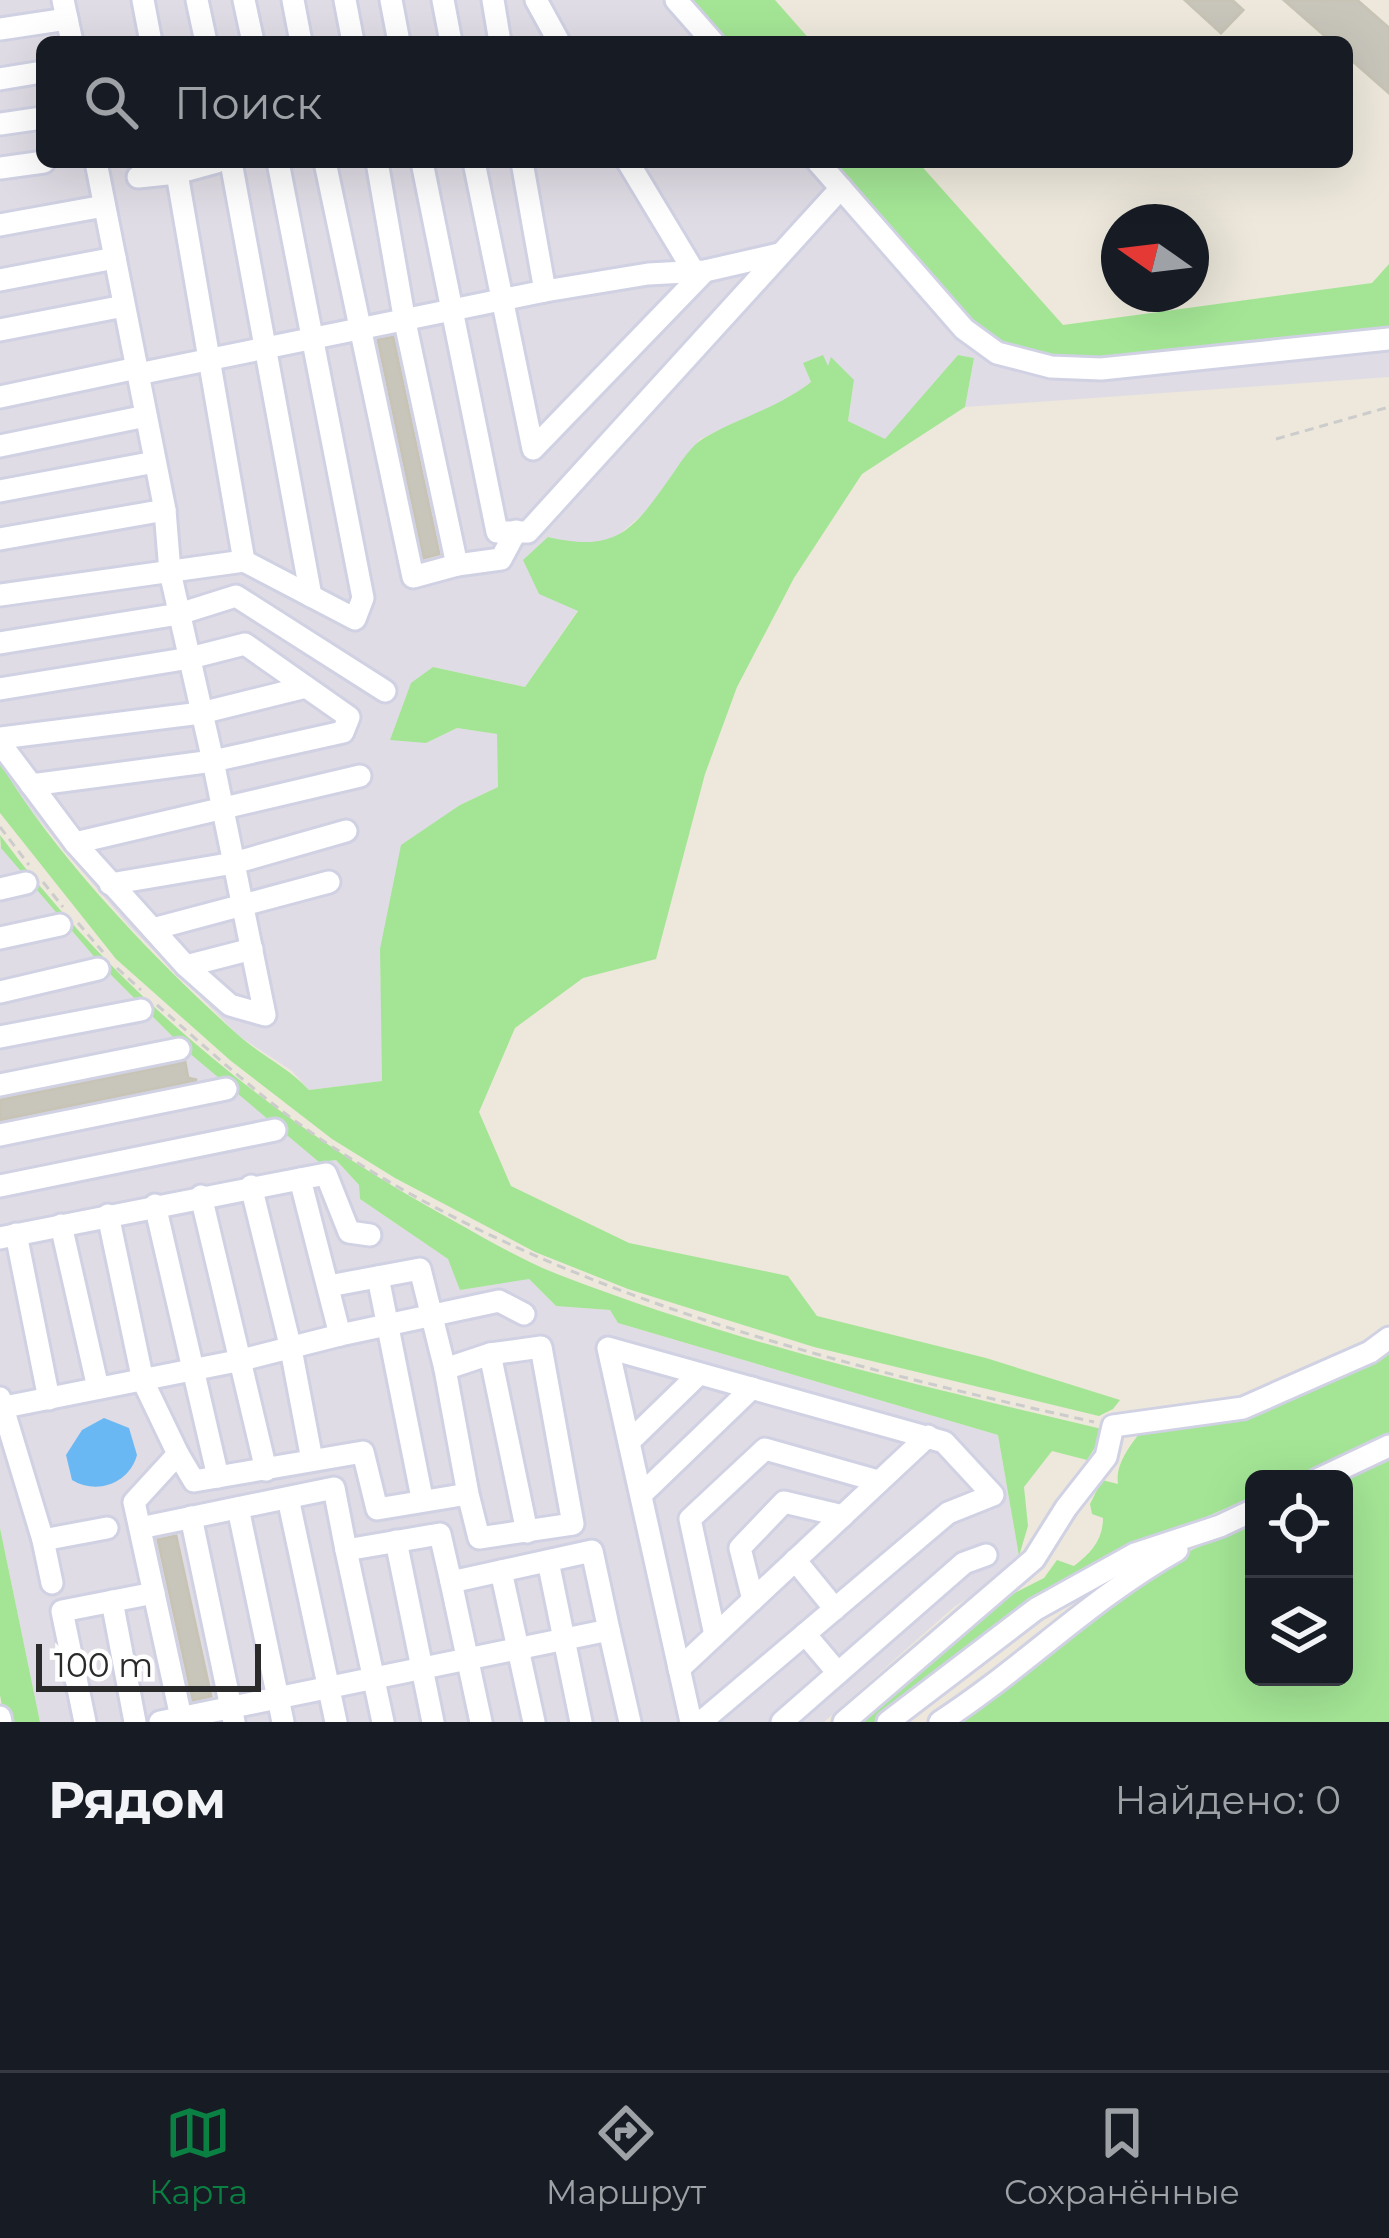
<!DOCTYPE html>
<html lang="ru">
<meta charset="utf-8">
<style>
body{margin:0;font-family:Montserrat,sans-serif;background:#20242c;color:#f1f3f6}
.controls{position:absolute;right:36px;bottom:36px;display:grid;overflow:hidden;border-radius:18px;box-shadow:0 12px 48px #0002}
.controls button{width:108px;height:108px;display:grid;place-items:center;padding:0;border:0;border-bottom:3px solid #363941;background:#171b24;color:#f1f3f6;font:60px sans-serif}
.compass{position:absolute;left:1101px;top:204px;width:108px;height:108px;border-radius:50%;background:#171b24;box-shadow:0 12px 48px #0002;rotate:284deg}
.scale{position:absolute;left:36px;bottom:30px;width:225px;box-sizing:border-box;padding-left:12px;border:6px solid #2a2a2a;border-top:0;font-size:33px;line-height:42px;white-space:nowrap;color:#2a2a2a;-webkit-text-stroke:9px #fff;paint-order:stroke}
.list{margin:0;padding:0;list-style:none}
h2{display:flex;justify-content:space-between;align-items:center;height:156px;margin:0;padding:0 48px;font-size:51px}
h2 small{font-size:39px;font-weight:400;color:#9ea1a6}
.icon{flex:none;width:66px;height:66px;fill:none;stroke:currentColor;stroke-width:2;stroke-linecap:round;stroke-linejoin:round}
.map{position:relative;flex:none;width:1389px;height:1722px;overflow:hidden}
.search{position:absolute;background:#171b24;box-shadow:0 12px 48px #0002;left:36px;right:36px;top:36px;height:132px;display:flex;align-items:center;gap:30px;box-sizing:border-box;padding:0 42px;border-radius:18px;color:#9ea1a6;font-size:45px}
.sheet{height:348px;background:#171b24}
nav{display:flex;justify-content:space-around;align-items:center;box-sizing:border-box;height:168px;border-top:3px solid #363941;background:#171b24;font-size:33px;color:#9ea1a6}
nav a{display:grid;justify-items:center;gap:6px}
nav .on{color:#0b8043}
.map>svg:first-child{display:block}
.industrial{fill:#e0dce5}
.green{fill:#a3e595}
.water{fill:#6ab8f3}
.building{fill:#c8c5bb;stroke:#c8c4b5;stroke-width:3}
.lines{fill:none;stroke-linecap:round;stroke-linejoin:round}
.minor-casing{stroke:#d0d1e3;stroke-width:27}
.path{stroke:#ccc;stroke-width:3;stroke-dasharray:9 6;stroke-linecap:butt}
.minor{stroke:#fff;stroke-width:21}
</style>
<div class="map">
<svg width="1389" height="1722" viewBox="0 0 1389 1722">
<rect width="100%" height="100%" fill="#ede8db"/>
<g class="industrial">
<path d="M0 0H687L723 42H42V162H828L981 350 1389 343V377L965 407 974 358 958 355 886 440 848 421 854 380 804 364 811 382 787 401 700 439 651 507 615 538 583 546 548 537 578 610 525 687 433 667 426 743 457 728 498 734V787L460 805 380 949 383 1081 309 1090 292 1071 239 1036 128 925 20 798 0 763Z"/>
<path d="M0 846 103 967 188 1052 242 1096 336 1160 359 1185 360 1199 448 1259 529 1279 556 1306 610 1310 618 1323 998 1435 1019 1556 992 1583 954 1607 824 1722H40L0 1528Z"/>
</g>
<g class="green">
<path d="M687 0H775L812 42H723Z"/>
<path d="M828 162H918L1063 325 1372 283 1389 264V329L1073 361 1018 352 972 327Z"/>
<path d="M823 355 828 366 831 357 854 380 848 421 885 439 958 355 974 358 965 407 862 474 794 578 737 687 705 774 656 959 583 978 515 1028 479 1112 511 1186 629 1243 788 1276 817 1316 986 1358 1120 1400 1113 1409 1099 1416 814 1347 628 1289 535 1252 395 1178 332 1139 231 1061 116 959 0 813V763C55 856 156 961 237 1034 260 1055 288 1067 309 1090L382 1081 380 949 401 845 460 805 498 787 497 734 457 728 426 743 390 740 411 683 433 667 525 687 578 611 539 594 523 560 548 537C620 554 635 527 674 472 682 460 692 445 704 438 740 417 778 408 811 382L803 363Z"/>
<path d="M0 835C119 996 277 1124 452 1220 486 1239 520 1259 557 1274 735 1343 921 1386 1106 1430L1087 1460 1052 1451 1024 1487 1028 1526 1019 1556 998 1435 618 1323 610 1310 556 1306 529 1279 460 1290 448 1259 360 1199 359 1185 336 1160 319 1162 188 1052 103 967 1 848Z"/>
<path d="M1389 1343V1437L1295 1479H1254V1496L1130 1550 878 1722H853L983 1609 1044 1578 1057 1560 1074 1566C1091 1553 1103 1540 1103 1518L1092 1514 1090 1504 1102 1480 1118 1484C1115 1462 1132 1444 1144 1427L1246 1411Z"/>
<path d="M1389 1455V1722H951L1142 1574 1254 1520V1677H1344V1479H1339Z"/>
<path d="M0 1528 40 1722H5L0 1695Z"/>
</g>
<path class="water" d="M104 1418 129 1428 137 1455C129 1484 96 1495 72 1480L66 1455 82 1430Z"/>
<g class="building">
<path d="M1185 0H1232L1243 10 1221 33Z"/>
<path d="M1284 0H1357L1389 28V93L1347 56V42H1332Z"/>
<path d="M393 337 439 554 424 558 378 340Z"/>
<path d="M185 1062 188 1078 197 1080 0 1120V1100Z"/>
<path d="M176 1536 211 1696 193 1700 158 1540Z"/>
</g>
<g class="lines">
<g class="minor-casing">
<g id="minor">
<path d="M63 0 72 42"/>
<path d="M143 0 151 42"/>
<path d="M197 0 206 42"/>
<path d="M244 0 253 42"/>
<path d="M293 0 301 42"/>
<path d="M345 0 353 42"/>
<path d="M391 0 399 42"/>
<path d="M443 0 451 42"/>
<path d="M493 0 500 42"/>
<path d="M536 0 559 42"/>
<path d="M676 0 713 42"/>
<path d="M0 29 67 19"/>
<path d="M0 79 42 72"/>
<path d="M0 124 42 118"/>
<path d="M175 162 244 561"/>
<path d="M231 162 311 596"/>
<path d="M325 162 413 577 457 565"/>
<path d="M377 162 405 322 457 565 501 559 516 531"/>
<path d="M422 162 497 532H528L841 188"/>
<path d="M474 162 533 449 705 271"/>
<path d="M522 162 545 291"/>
<path d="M628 162 693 270"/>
<path d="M818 162 964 329 997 353 1051 367 1101 369 1389 339"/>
<path d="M0 168 44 162"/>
<path d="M138 177 177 173 217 162"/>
<path d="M0 225 104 206"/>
<path d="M0 280 115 258"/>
<path d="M0 330 124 306"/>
<path d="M138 374 545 291 648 274 705 271 779 254"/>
<path d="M0 397 137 368"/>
<path d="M0 446 146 416"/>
<path d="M0 491 155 462"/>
<path d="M0 539 165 510"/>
<path d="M0 595 244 561 355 619 363 598 278 162"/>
<path d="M0 643 179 614 236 596 385 691"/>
<path d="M0 689 190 658 245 644 349 717 343 732 213 761 31 785"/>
<path d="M0 738 201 713 306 687"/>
<path d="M0 743 75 843 186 966 230 1005 265 1015 213 761 170 572 165 510 96 162"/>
<path d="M75 843 360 776"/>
<path d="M110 884 234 863 346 831"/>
<path d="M0 889 26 883"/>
<path d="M153 929 329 882"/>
<path d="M0 938 60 925"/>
<path d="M186 966 252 949"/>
<path d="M0 992 98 969"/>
<path d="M0 1037 141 1010"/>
<path d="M0 1085 179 1049"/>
<path d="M0 1135 226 1089"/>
<path d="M300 1179 326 1174 349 1232 370 1235"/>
<path d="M0 1186 275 1130"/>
<path d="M251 1186 291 1349 312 1460"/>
<path d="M201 1196 266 1470"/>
<path d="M155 1205 218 1477"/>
<path d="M108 1215 143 1381 178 1454 134 1502 182 1722"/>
<path d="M61 1225 98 1388"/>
<path d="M16 1234 49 1399"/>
<path d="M0 1238 300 1179 340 1335"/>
<path d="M378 1277 422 1498"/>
<path d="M329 1286 420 1269 445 1369"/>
<path d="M490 1354 527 1532"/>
<path d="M0 1398 43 1540 52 1583"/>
<path d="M0 1408 242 1360 340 1335 499 1301 524 1314"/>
<path d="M629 1442 699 1374"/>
<path d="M178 1454 194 1481 363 1452 377 1509 468 1494 479 1538 573 1524 541 1347 490 1354 445 1369 468 1494"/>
<path d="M1319 1479 1389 1446"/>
<path d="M643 1493 752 1388"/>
<path d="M288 1498 336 1722"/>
<path d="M238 1508 283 1722"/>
<path d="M191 1517 234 1722"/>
<path d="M140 1528 334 1488 346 1550 440 1534 451 1582 592 1551 609 1630 160 1722"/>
<path d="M43 1540 107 1528"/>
<path d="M396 1541 433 1722"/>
<path d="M346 1550 383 1722"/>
<path d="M795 1560 835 1609"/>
<path d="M548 1561 581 1722"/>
<path d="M501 1571 534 1722"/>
<path d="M451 1582 481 1722"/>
<path d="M753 1600 740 1548 784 1502 843 1516"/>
<path d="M112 1601 135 1722"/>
<path d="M609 1630 630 1722"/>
<path d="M805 1634 838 1673"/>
<path d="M715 1635 690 1519 765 1449 878 1481"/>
<path d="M679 1669 928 1436"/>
<path d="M0 1717 1 1722"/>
<path d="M85 1722 62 1611 154 1593"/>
<path d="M691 1722 608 1348 944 1442 993 1495 948 1513 701 1722"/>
<path d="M782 1722 964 1563 986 1555"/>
<path d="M844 1722 1034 1559 1066 1508 1106 1457 1113 1426 1243 1408 1370 1352 1389 1338"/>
<path d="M888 1722 1036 1609 1135 1554 1220 1526 1254 1510"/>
<path d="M940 1722C1022 1669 1091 1598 1177 1550"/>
</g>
</g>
<g class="path">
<path d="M1276 439 1389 407"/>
<path d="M0 827 29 865"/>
<path d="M43 882 63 907"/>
<path d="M78 923 103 952"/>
<path d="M117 968 141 990"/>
<path d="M157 1005C209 1050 262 1099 319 1138 551 1294 825 1362 1094 1422"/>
</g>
<use href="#minor" class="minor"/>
</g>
</svg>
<div class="controls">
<button><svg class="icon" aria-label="locate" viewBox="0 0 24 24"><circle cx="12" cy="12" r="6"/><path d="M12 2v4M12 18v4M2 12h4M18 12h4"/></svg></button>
<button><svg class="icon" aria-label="layers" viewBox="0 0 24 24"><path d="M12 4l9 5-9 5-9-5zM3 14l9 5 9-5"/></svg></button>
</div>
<svg class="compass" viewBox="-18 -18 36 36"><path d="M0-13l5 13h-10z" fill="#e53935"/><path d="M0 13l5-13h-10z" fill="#9ea1a6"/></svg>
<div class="scale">100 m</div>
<div class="search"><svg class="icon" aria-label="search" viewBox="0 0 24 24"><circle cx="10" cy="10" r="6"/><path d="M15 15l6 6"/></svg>Поиск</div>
</div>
<section class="sheet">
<h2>Рядом<small>Найдено: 0</small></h2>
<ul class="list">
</ul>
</section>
<nav>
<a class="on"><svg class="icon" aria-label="map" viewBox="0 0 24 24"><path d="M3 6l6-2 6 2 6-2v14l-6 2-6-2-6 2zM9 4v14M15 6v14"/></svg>Карта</a>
<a><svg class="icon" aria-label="directions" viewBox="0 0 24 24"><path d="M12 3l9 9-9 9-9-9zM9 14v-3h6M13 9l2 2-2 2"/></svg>Маршрут</a>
<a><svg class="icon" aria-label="saved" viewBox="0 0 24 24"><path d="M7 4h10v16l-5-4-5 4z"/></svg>Сохранённые</a>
</nav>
